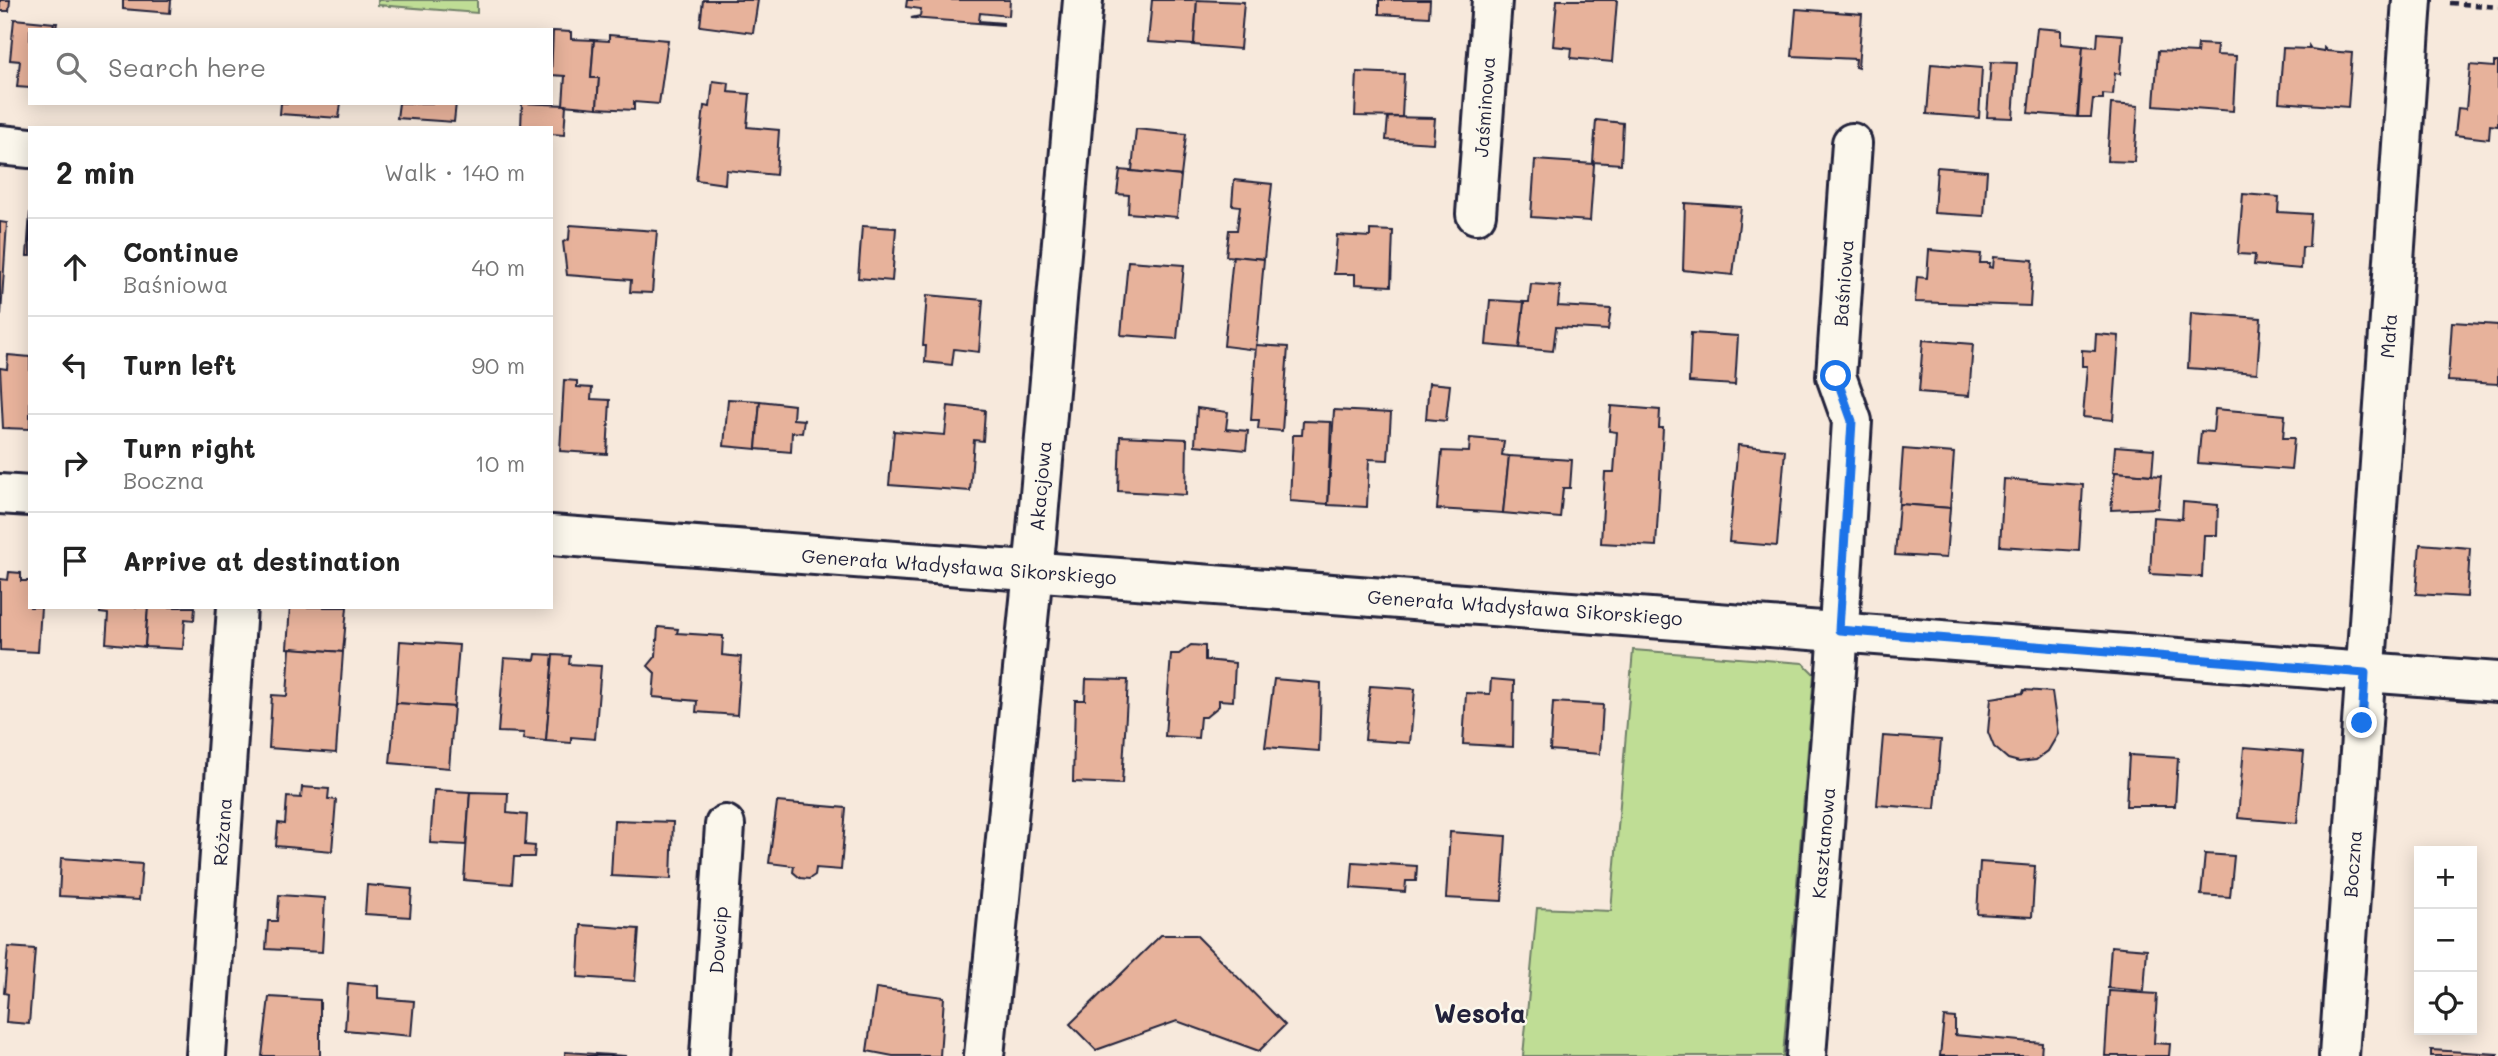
<!DOCTYPE html>
<meta charset="utf-8">
<style>
body{margin:0;font-family:Mali,sans-serif;background:#f6f6f6;color:#222}
.controls{position:absolute;right:21px;bottom:21px;display:grid;overflow:hidden;border-radius:0px;box-shadow:0 4px 18px #0003}
.controls button{width:63px;height:63px;display:grid;place-items:center;padding:0;border:0;border-bottom:2px solid #e0e0e0;background:#fff;color:#222;font:35px sans-serif}
.stop{position:absolute;width:21px;height:21px;margin:-16px;border:5px solid #1a73e8;border-radius:50%;background:#fff}
.stop.end{background:#1a73e8;border-color:#fff;box-shadow:0 2px 7px #0008}
.list{margin:0;padding:0;list-style:none}
h2{display:flex;justify-content:space-between;align-items:center;height:91px;margin:0;padding:0 28px;font-size:30px}
h2 small{font-size:23px;font-weight:400;color:#767676}
.list li{display:grid;grid-template-columns:46px 1fr auto;gap:21px;align-items:center;box-sizing:border-box;height:98px;padding:0 28px;border-top:2px solid #e0e0e0}
.list b{display:block;font-size:26px;white-space:nowrap}
.list p{margin:0;font-size:23px;white-space:nowrap;color:#767676}
.list em{font-size:23px;font-style:normal;color:#767676}
.icon{flex:none;width:38px;height:38px;fill:none;stroke:currentColor;stroke-width:2;stroke-linecap:round;stroke-linejoin:round}
.map{position:relative;flex:none;width:2498px;height:1056px;overflow:hidden}
.search{position:absolute;background:#fff;box-shadow:0 4px 18px #0003;left:28px;top:28px;width:525px;height:77px;display:flex;align-items:center;gap:18px;box-sizing:border-box;padding:0 24px;border-radius:0px;color:#767676;font-size:26px}
.panel{position:absolute;background:#fff;box-shadow:0 4px 18px #0003;left:28px;top:126px;width:525px;height:483px;border-radius:0px}
.map>svg:first-child{display:block}
.green{fill:#bfdd95;stroke:#708068;stroke-width:2}
.building{fill:#e7b29b;stroke:#22223b;stroke-width:2}
.lines{fill:none;stroke-linecap:round;stroke-linejoin:round}
.minor-casing{stroke:#22223b;stroke-width:44}
.path{stroke:#22223b;stroke-width:4.5;stroke-dasharray:7 5;stroke-linecap:butt}
.minor{stroke:#fbf7ec;stroke-width:38}
.route{stroke:#1a73e8;stroke-width:9}
.labels{text-anchor:middle;dominant-baseline:central;stroke-width:5;stroke-linejoin:round;paint-order:stroke}
.street-label{font-size:19px;fill:#22223b;stroke:#fbf7ec}
.district-label{font-size:26px;font-weight:bold;fill:#22223b;stroke:#fbf7ec}
</style>
<div class="map">
<svg width="2498" height="1056" viewBox="0 0 2498 1056">
<rect width="100%" height="100%" fill="#f7e9dc"/>
<filter id="ink" filterUnits="userSpaceOnUse"><feTurbulence type="fractalNoise" baseFrequency=".0143" numOctaves="2"/><feDisplacementMap in="SourceGraphic" scale="14" xChannelSelector="R" yChannelSelector="G"/><feConvolveMatrix kernelMatrix="1 2 1 2 8 2 1 2 1" color-interpolation-filters="sRGB"/></filter>
<g filter="url(#ink)">
<g class="green">
<path d="M378 0H477V13L378 5Z"/>
<path d="M1633 650 1803 663 1814 674 1783 1056H1523L1537 908 1611 911Z"/>
</g>
<g class="building">
<path d="M0 0H10L9 11H0Z"/>
<path d="M123 0H171L170 13 123 9Z"/>
<path d="M703 0H758L753 33 700 26Z"/>
<path d="M907 0H1010L1009 16 980 13 979 21 1003 23V25L911 18 920 16 921 9 906 7Z"/>
<path d="M1152 0H1197L1194 45 1148 42Z"/>
<path d="M1197 0 1244 2 1240 49 1194 45Z"/>
<path d="M1379 0H1430L1429 17 1379 14Z"/>
<path d="M1557 0H1617L1612 62 1571 58 1572 48 1553 46Z"/>
<path d="M1796 9 1862 14 1858 68 1855 67 1856 59 1792 56Z"/>
<path d="M14 19 54 23 53 30H30V88L17 87 20 61 10 60Z"/>
<path d="M54 23H57L56 28 87 30H53Z"/>
<path d="M2037 28 2061 30V44L2083 46 2077 117 2028 113Z"/>
<path d="M553 31 571 32V39L594 40 591 78H599L597 108 563 105 565 76 551 75Z"/>
<path d="M2098 33 2123 35 2120 74 2115 73 2113 95 2103 94V99H2093L2091 117H2078L2083 46 2097 47Z"/>
<path d="M609 35 668 40 659 104 634 102V110L597 108 599 78H591L594 40 609 41Z"/>
<path d="M2198 44 2217 45 2216 55 2236 56 2233 111 2154 105 2158 51 2197 53Z"/>
<path d="M2309 46 2311 49 2324 51V48L2327 51 2352 53 2348 107 2279 102 2283 48 2309 49Z"/>
<path d="M1991 62 2017 63 2013 118 1987 117Z"/>
<path d="M2494 62H2498V126L2490 125 2489 139 2455 135 2458 108 2466 109 2470 65 2494 67Z"/>
<path d="M1931 64 1982 68 1979 118 1927 114Z"/>
<path d="M1357 72 1404 74 1402 117 1355 116Z"/>
<path d="M713 81 729 83 728 92 750 94 747 127 779 130 776 175 726 170 725 184 696 180 704 106 710 107Z"/>
<path d="M281 103H341L339 118 280 114Z"/>
<path d="M399 103H456L454 122 397 118Z"/>
<path d="M522 103 566 105 564 135 551 134V128H521Z"/>
<path d="M2111 104 2138 106 2134 162 2107 161Z"/>
<path d="M1388 117 1435 118 1433 143 1386 140Z"/>
<path d="M1596 120 1623 123 1621 164 1593 162Z"/>
<path d="M1136 129 1186 134 1181 176 1132 171Z"/>
<path d="M1535 160 1594 164 1590 221 1531 217Z"/>
<path d="M1937 167 1987 171 1984 216 1934 213Z"/>
<path d="M1120 170 1181 176 1177 217 1128 213 1129 195 1117 194Z"/>
<path d="M1234 180 1272 184 1264 259 1226 256 1229 230H1237L1240 206 1232 205Z"/>
<path d="M2243 194 2279 197 2278 212 2311 214 2309 247H2302L2301 269 2254 265 2255 255 2238 254Z"/>
<path d="M1685 203 1741 207 1733 275 1683 270Z"/>
<path d="M30 212V256H27Z"/>
<path d="M0 222 7 223 1 315H0Z"/>
<path d="M570 225 657 231 652 293 630 292 631 280 567 275 563 242 569 239Z"/>
<path d="M862 226 896 228 892 281 858 278Z"/>
<path d="M1370 230 1393 231 1391 286 1355 284V274H1334L1337 235 1370 237Z"/>
<path d="M1929 250 1981 254 1980 263H1990L1989 267 1993 268 1994 257 2033 260 2030 306 1915 302 1917 277 1927 278Z"/>
<path d="M1233 256 1264 259 1256 350 1224 346Z"/>
<path d="M1128 261 1184 265 1177 339 1121 335Z"/>
<path d="M1531 284 1560 286 1558 306 1611 309 1608 330 1556 327 1553 351 1519 348 1524 302H1529Z"/>
<path d="M927 295 983 300 979 352 954 349 952 365 925 362 926 346H923Z"/>
<path d="M1490 300 1524 302 1519 348 1486 345Z"/>
<path d="M2191 313 2261 318 2257 373 2188 368Z"/>
<path d="M2452 322 2498 325V384L2448 381Z"/>
<path d="M1691 333 1738 336 1735 385 1689 382Z"/>
<path d="M2096 334 2119 336 2113 420 2083 417 2087 366H2082V350L2095 351Z"/>
<path d="M1923 340 1973 344 1969 396 1919 392Z"/>
<path d="M1256 345 1288 347 1282 431 1258 429 1259 420H1251Z"/>
<path d="M8 355 30 357V429L3 428 0 368 7 369Z"/>
<path d="M564 380 577 381V387L592 388 591 399 610 400 607 454 560 451Z"/>
<path d="M1429 383 1450 385 1446 421 1426 419Z"/>
<path d="M728 399 760 401 756 449 724 446Z"/>
<path d="M760 401 794 405 793 419 804 420 802 433 792 432 791 452 756 449Z"/>
<path d="M948 406 985 410 983 441 974 440 970 491 889 485 894 431 945 435Z"/>
<path d="M1611 406 1660 410 1659 428H1663L1656 546 1601 543 1605 472H1614L1617 432 1609 431Z"/>
<path d="M1197 408 1228 412 1226 429 1248 431 1246 450 1195 445Z"/>
<path d="M2215 409 2285 415 2283 438H2294L2291 470 2198 463 2201 431 2213 432Z"/>
<path d="M1334 410 1391 413 1388 460 1369 459 1367 507 1328 505Z"/>
<path d="M1303 421 1331 422 1328 504 1290 501 1293 435H1302Z"/>
<path d="M1120 436 1187 439 1186 495 1118 491Z"/>
<path d="M1470 438 1504 441 1502 455 1509 456 1503 513 1437 509 1442 451 1469 452Z"/>
<path d="M1738 445 1785 450 1777 546 1729 542Z"/>
<path d="M2115 446 2154 449 2152 475 2113 472Z"/>
<path d="M1903 449 1954 453 1950 508 1899 504Z"/>
<path d="M1509 456 1572 460 1570 488H1563L1560 518 1503 513Z"/>
<path d="M2115 472 2161 476 2158 508 2111 510Z"/>
<path d="M2004 479 2083 485 2079 551 2000 546Z"/>
<path d="M2183 502 2218 505 2217 535H2204L2202 577 2150 574 2153 517 2182 519Z"/>
<path d="M1899 504 1950 508 1946 558 1895 555Z"/>
<path d="M2420 544 2470 548 2467 597 2416 594Z"/>
<path d="M9 572 21 573V581H30V607H41L38 652 0 650V579L8 580Z"/>
<path d="M100 607H148L145 647 106 643 108 614 100 613Z"/>
<path d="M148 607H195L194 620 185 619 183 649 145 647Z"/>
<path d="M290 607H347L343 652 287 648Z"/>
<path d="M658 627 678 629 677 633 723 636 722 655 741 657 737 715 696 712 697 701 653 697 655 673 648 666 656 656Z"/>
<path d="M400 641 459 645 454 707 396 703Z"/>
<path d="M1191 645 1205 646V660L1235 663 1233 701 1219 700V706L1206 717H1200L1198 738 1165 736 1171 654H1179Z"/>
<path d="M290 648 343 652 336 753 269 748 272 695 287 696Z"/>
<path d="M536 654 553 655 546 741 523 739 524 733 498 732 504 658 535 660Z"/>
<path d="M553 655 570 656 569 664 601 666 595 739 571 737V743L546 741Z"/>
<path d="M1086 679 1128 680 1122 784 1073 782 1075 700H1085Z"/>
<path d="M1274 679 1321 683 1319 751 1265 747Z"/>
<path d="M1491 679 1514 681 1513 747 1463 744 1466 693 1490 694Z"/>
<path d="M1370 686 1415 689 1410 743 1365 740Z"/>
<path d="M2024 690 2052 692 2058 734 2048 751 2036 760 2019 762 2008 759 1994 747 1988 732 1991 698 2023 693Z"/>
<path d="M1553 702 1603 705 1600 754 1550 750Z"/>
<path d="M396 703 454 707 449 768 390 763Z"/>
<path d="M1883 736 1941 740 1935 809 1877 805Z"/>
<path d="M2244 747 2304 752 2297 823 2238 818Z"/>
<path d="M2129 755 2178 758 2175 806H2126Z"/>
<path d="M302 787 329 789 328 799 336 800 332 851 276 846 278 823 285 824 287 797 301 798Z"/>
<path d="M434 790 470 792 466 845 430 843Z"/>
<path d="M470 792 508 793 507 813 527 815 525 845 535 846 534 857H514L512 884 464 880Z"/>
<path d="M777 802 846 808 841 870 816 868 815 875 809 879 800 878 793 872 794 866 769 863Z"/>
<path d="M614 820 673 822 671 879 611 876Z"/>
<path d="M1450 832 1506 836 1502 901 1446 898Z"/>
<path d="M2205 854 2234 856 2230 897 2201 895Z"/>
<path d="M61 858 142 864 139 900 59 896Z"/>
<path d="M1353 862 1417 866 1416 881H1406L1405 892 1351 888Z"/>
<path d="M1980 862 2035 866 2032 917 1977 914Z"/>
<path d="M367 885 412 889 410 917 365 914Z"/>
<path d="M279 895 325 898 322 952 266 949 268 921H277Z"/>
<path d="M581 925 639 929 635 981 578 977Z"/>
<path d="M1161 935H1196L1285 1025 1259 1051 1177 1021 1096 1050 1070 1024Z"/>
<path d="M2111 946 2147 949 2144 991 2108 988Z"/>
<path d="M8 947 35 949 29 1024 6 1022 8 994 4 993Z"/>
<path d="M348 983 378 986V998L414 1001 411 1036 345 1030Z"/>
<path d="M876 988 944 997 940 1056H893L867 1051Z"/>
<path d="M2109 991 2157 994 2154 1043 2170 1044 2169 1056H2105Z"/>
<path d="M269 997 320 1000V1056H262Z"/>
<path d="M1944 1017 1955 1018V1035L2042 1043 2041 1056H1940Z"/>
<path d="M2431 1050 2498 1054V1056H2431Z"/>
<path d="M565 1052 626 1056H565Z"/>
</g>
<g class="lines">
<g class="minor-casing">
<g id="minor">
<path d="M0 145 30 148"/>
<path d="M1476 214 1492 0"/>
<path d="M0 494 30 496"/>
<path d="M551 535 2498 682"/>
<path d="M206 1056 237 607"/>
<path d="M710 1056 725 825"/>
<path d="M984 1056 1036 541 1083 0"/>
<path d="M1806 1056 1837 658 1852 421 1836 376 1852 143"/>
<path d="M2339 1056 2412 0"/>
</g>
</g>
<path class="path" d="M2450 3 2498 7"/>
<use href="#minor" class="minor"/>
</g>
</g>
<g class="lines" filter="url(#ink)">
<path class="route" d="M1836 376 1852 421 1839 630 2365 673 2362 723"/>
</g>
<g class="labels">
<g class="street-label">
<text transform="translate(1484 107) rotate(-86)">Jaśminowa</text>
<text transform="translate(1843 283) rotate(-86)">Baśniowa</text>
<text transform="translate(2388 336) rotate(-86)">Mała</text>
<text transform="translate(1040 486) rotate(-85)">Akacjowa</text>
<text transform="translate(959 566) rotate(4)">Generała Władysława Sikorskiego</text>
<text transform="translate(1525 607) rotate(4)">Generała Władysława Sikorskiego</text>
<text transform="translate(222 832) rotate(-86)">Różana</text>
<text transform="translate(1823 843) rotate(-85)">Kasztanowa</text>
<text transform="translate(2352 864) rotate(-86)">Boczna</text>
<text transform="translate(718 940) rotate(-86)">Dowcip</text>
</g>
<g class="district-label">
<text x="1480" y="1013">Wesoła</text>
</g>
</g>
</svg>
<div class="controls">
<button>+</button>
<button>−</button>
<button><svg class="icon" aria-label="locate" viewBox="0 0 24 24"><circle cx="12" cy="12" r="6"/><path d="M12 2v4M12 18v4M2 12h4M18 12h4"/></svg></button>
</div>
<div class="stop" style="left:1836px;top:376px"></div>
<div class="stop end" style="left:2362px;top:723px"></div>
<div class="search"><svg class="icon" aria-label="search" viewBox="0 0 24 24"><circle cx="10" cy="10" r="6"/><path d="M15 15l6 6"/></svg>Search here</div>
<section class="panel">
<h2>2 min<small>Walk · 140 m</small></h2>
<ul class="list">
<li><svg class="icon" aria-label="ahead" viewBox="0 0 24 24"><path d="M12 20V5M6 11l6-6 6 6"/></svg><div><b>Continue</b><p>Baśniowa</p></div><em>40 m</em></li>
<li><svg class="icon" aria-label="left" viewBox="0 0 24 24"><path d="M17 20v-9H6M10 6l-5 5 5 5"/></svg><div><b>Turn left</b></div><em>90 m</em></li>
<li><svg class="icon" aria-label="right" viewBox="0 0 24 24"><path d="M7 20v-9h11M14 6l5 5-5 5"/></svg><div><b>Turn right</b><p>Boczna</p></div><em>10 m</em></li>
<li><svg class="icon" aria-label="arrive" viewBox="0 0 24 24"><path d="M6 21V4h12l-3 4 3 4H6"/></svg><div><b>Arrive at destination</b></div></li>
</ul>
</section>
</div>
